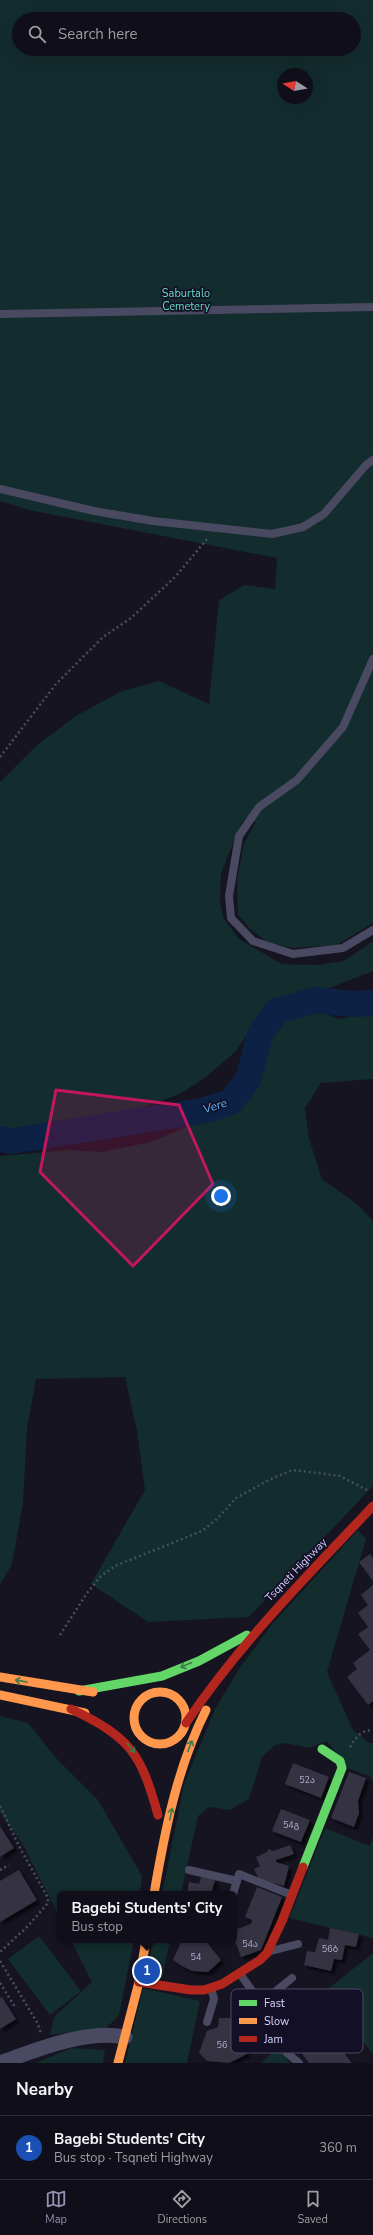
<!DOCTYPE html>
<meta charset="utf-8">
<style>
body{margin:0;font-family:"Nunito Sans","Noto Sans Georgian",sans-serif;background:#1e1d26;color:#f1f3f6}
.compass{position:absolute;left:277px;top:68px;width:36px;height:36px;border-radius:50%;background:#100f19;box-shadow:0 4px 16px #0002;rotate:281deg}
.you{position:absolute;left:221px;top:1196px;width:14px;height:14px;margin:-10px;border:3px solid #fff;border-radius:50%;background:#1a73e8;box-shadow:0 0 0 6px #1a73e833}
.badge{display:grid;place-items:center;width:26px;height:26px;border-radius:50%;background:#9591b1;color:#fff;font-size:13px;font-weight:700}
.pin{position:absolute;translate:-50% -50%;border:2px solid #fff;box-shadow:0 1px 4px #0006}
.popup{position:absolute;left:57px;top:1891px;width:180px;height:52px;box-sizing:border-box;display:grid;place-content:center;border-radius:6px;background:#100f19;filter:drop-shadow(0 1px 3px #0005);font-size:13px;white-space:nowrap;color:#9c9ca2}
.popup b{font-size:15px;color:#f1f3f6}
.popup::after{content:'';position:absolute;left:50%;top:100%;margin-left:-8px;border:8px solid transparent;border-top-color:#100f19}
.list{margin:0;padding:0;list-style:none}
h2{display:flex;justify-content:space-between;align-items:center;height:52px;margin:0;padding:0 16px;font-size:17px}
h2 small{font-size:13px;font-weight:400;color:#9c9ca2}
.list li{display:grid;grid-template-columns:26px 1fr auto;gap:12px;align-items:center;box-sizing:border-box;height:64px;padding:0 16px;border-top:1px solid #302f38}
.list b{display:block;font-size:15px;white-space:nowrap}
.list p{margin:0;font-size:13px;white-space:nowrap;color:#9c9ca2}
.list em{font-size:13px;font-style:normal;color:#9c9ca2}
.icon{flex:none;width:22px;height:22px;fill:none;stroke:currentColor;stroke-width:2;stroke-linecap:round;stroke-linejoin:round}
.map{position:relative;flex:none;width:373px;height:2063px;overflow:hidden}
.search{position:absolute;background:#100f19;box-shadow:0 4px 16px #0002;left:12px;right:12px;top:12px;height:44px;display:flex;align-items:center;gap:10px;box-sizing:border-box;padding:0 14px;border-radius:22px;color:#9c9ca2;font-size:15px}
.sheet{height:116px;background:#100f19}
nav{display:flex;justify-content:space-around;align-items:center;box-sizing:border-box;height:56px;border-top:1px solid #302f38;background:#100f19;font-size:11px;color:#9c9ca2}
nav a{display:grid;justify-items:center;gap:2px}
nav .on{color:#9591b1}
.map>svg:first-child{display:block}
.green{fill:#132c2d;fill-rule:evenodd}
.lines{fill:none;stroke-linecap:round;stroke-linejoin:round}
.river{stroke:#0d2144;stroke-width:26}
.building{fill:#343243;filter:url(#shadow)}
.path{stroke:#44505f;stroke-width:2.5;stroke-dasharray:2 3;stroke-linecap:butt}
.lane{stroke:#4a4962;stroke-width:8}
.street{stroke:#4a4962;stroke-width:15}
.fast{stroke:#63d668;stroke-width:9}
.slow{stroke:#ff974d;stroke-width:9}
.jam{stroke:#b3261e;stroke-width:9}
.oneway{stroke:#3f7c4a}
.marked{fill:#c2185b;fill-opacity:0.2;stroke:#c2185b;stroke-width:3;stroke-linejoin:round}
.labels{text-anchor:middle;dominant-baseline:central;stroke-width:3.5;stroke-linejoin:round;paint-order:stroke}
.number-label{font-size:9px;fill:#b0acd0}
.park-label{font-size:11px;fill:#5fe0c0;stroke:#130f26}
.street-label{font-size:11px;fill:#d9d4ff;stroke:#130f26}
.water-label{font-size:12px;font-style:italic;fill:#62b6ff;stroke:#130f26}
.key{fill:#130f26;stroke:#4e4a67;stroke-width:1}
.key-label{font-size:11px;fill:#d9d4ff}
</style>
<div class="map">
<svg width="373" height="2063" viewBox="0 0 373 2063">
<defs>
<filter id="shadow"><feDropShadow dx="3.5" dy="3.5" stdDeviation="1" flood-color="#0009"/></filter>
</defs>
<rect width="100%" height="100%" fill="#161421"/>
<g class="green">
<path d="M0 0H373V923L337 945 293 948 267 942 250 929 238 914 237 879 244 843 256 822H242L221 873 220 902 224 919 239 939 282 964 318 965 344 961 373 941V971L314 994 284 999 258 1019 235 1052 206 1077 180 1094 119 1116 81 1125 0 1131V782L36 746 76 716 120 692 159 681 209 704 219 600 245 585 275 589 277 558 29 510 0 501ZM19 19H354V49H19ZM283 74H307V98H283Z"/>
<path d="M321 1011 338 1019 373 1012V1079L321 1083 305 1108 309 1139 322 1179 357 1204 373 1221V1486L249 1617 148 1622 91 1584 145 1490 137 1431 125 1377 36 1379 27 1428 23 1503 12 1564 0 1585V1156L67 1150 101 1152 151 1142 236 1106 249 1084 265 1034 285 1017Z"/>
<path d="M358 1530 366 1539 327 1672 353 1730 369 1743H373V1782L371 1777 348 1768 327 1741 310 1748 285 1743 275 1745 262 1757 249 1799 230 1810 209 1807 198 1816 181 1894H162L184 1784 215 1709 241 1666 272 1624Z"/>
<path d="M0 1716 28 1723 56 1758 98 1800 142 1876 140 1894H60V1918L23 1845 0 1812Z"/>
<path d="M325 1828 370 1846 373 1836V1938L289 1918Z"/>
<path d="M39 1936 81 1991 50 2015 8 1959Z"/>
<path d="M71 1940H134L119 2015 106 2028 50 2035 54 2017 92 1982Z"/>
<path d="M153 1940H170L162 1979 146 1975Z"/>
<path d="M373 1953V2054L324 1992Z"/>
<path d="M143 1988 200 2001 187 2063H125Z"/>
<path d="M71 2048 105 2050 103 2063H36Z"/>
<path d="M278 2048 290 2063H261Z"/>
</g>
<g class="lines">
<path class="river" d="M0 1139 11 1141 202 1111 231 1102 248 1080 260 1034 277 1011 316 1000 353 1004 373 1003"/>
</g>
<g class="building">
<path d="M370 1554 373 1558V1581L359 1562Z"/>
<path d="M373 1585V1701L368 1705 347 1677 357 1669 353 1663 370 1650 358 1634 368 1627 358 1613 368 1605 361 1595Z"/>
<path d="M293 1763 329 1777 321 1798 285 1784Z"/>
<path d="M349 1772 366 1778 358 1801 359 1813 354 1827 331 1818Z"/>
<path d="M281 1809 310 1820 301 1842 272 1831Z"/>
<path d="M0 1826 14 1848 0 1857Z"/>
<path d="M290 1845 294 1854 276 1860V1862L289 1866 284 1886 259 1879 254 1869 260 1866 256 1857 267 1852 268 1849 273 1851Z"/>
<path d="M19 1870 37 1900 0 1922V1881Z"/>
<path d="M201 1877 215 1880 211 1894H187L189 1882 199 1884Z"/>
<path d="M257 1887 282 1897 261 1950 241 1957 234 1938V1930L251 1924 252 1920 245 1917Z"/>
<path d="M330 1928 359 1934 356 1947 345 1945 342 1960 334 1959 331 1971 304 1965 307 1951 315 1952 319 1938 328 1940Z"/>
<path d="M182 1940H205L221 1960 208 1972 192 1971 182 1966 173 1960Z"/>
<path d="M295 1990 352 2063H309L269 2011Z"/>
<path d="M2 1997 16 2019 0 2029V1998Z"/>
<path d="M219 2018H230L247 2054 229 2063 207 2061 199 2053 207 2031 218 2027Z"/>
</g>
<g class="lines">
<g class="path">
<path d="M0 757 56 684 103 637 131 618 175 577 208 538"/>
<path d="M60 1635 87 1593 101 1576 115 1566 202 1531 218 1518 236 1498 269 1480 292 1470 318 1473 340 1476 367 1490"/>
<path d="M350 1747C355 1739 362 1728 373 1731"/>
<path d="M0 1806 20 1848 48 1898V1903L28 1926 0 1952"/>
<path d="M0 1870 9 1865"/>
<path d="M0 1961 38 2024 41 2034"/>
<path d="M0 1983 15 2007"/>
</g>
<g class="lane">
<path d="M0 314 373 307"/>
<path d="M0 489 94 511 153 521 272 534 303 527 324 514 366 465 373 460"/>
<path d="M373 659 343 727 297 780 259 807 239 836 229 896 231 918 253 941 293 954 343 948 373 930"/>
<path d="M189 1870 237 1881"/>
<path d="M233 1894 239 1874 292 1895"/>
<path d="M271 1951 298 1944"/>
<path d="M240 1974 261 2003 259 2016 287 2053 299 2063"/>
<path d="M261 2003 292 1978"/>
<path d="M207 2022 214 1999 211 1988"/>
</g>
<path class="street" d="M0 2063C36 2050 87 2029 125 2037"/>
<g class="fast">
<path d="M79 1691 162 1676 199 1661 247 1635"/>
<path d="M303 1867 342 1768 340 1761 322 1749"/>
</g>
<g class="slow">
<path d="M0 1677 93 1692"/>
<circle cx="160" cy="1718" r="26"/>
<path d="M0 1695 85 1713"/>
<path d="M154 1894C165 1830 177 1768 206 1710"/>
<path d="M118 2063 139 1982 146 1940"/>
</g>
<g class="jam">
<path d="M71 1709C130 1737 141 1753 158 1815"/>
<path d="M186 1723C240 1643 307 1576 373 1506"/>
<path d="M139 1982 191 1990H204L222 1984 260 1960 267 1953 282 1921 303 1867"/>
</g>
</g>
<defs><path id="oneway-shaft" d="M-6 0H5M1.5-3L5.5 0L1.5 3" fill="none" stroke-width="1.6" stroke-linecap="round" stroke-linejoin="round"/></defs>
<g class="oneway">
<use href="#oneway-shaft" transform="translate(186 1665) rotate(156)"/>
<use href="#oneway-shaft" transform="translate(21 1681) rotate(-170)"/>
<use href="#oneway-shaft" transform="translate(190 1746) rotate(-69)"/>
<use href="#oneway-shaft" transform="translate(131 1748) rotate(51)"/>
<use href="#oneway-shaft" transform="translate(171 1814) rotate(-78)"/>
</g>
<path class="marked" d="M56 1090 179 1105 213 1184 133 1266 40 1172Z"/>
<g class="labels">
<g class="number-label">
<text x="307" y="1780">52ა</text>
<text x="291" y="1825">54გ</text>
<text x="250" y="1944">54ა</text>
<text x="330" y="1949">56ბ</text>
<text x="196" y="1957">54</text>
<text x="222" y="2045">56</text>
</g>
<g class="park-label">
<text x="186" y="293">Saburtalo<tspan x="186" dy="13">Cemetery</tspan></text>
</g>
<g class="street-label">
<text transform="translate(296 1570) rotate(-46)">Tsqneti Highway</text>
</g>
<g class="water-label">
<text transform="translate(215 1106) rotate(-18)">Vere</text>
</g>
</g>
<rect x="231" y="1989" width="132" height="64" rx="6" class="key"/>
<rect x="239" y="2000" width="18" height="6" fill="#63d668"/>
<rect x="239" y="2018" width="18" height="6" fill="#ff974d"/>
<rect x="239" y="2036" width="18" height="6" fill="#b3261e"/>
<g class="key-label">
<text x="264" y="2007">Fast</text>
<text x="264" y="2025">Slow</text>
<text x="264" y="2043">Jam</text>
</g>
</svg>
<svg class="compass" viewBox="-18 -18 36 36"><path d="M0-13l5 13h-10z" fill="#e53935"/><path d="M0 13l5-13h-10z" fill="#9c9ca2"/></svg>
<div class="you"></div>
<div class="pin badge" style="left:147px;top:1971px;background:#1a4fb4">1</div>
<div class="popup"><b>Bagebi Students' City</b>Bus stop</div>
<div class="search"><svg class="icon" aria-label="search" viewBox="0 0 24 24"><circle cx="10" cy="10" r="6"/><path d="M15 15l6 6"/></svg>Search here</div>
</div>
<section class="sheet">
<h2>Nearby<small></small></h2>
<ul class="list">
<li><span class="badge" style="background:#1a4fb4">1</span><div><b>Bagebi Students' City</b><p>Bus stop · Tsqneti Highway</p></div><em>360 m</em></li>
</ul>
</section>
<nav>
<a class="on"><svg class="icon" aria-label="map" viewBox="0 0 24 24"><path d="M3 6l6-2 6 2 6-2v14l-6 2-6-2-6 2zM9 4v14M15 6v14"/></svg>Map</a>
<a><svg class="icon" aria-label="directions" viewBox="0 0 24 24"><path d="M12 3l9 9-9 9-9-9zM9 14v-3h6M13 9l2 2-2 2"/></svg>Directions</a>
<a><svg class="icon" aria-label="saved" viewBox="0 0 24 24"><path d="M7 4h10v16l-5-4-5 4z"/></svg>Saved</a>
</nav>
